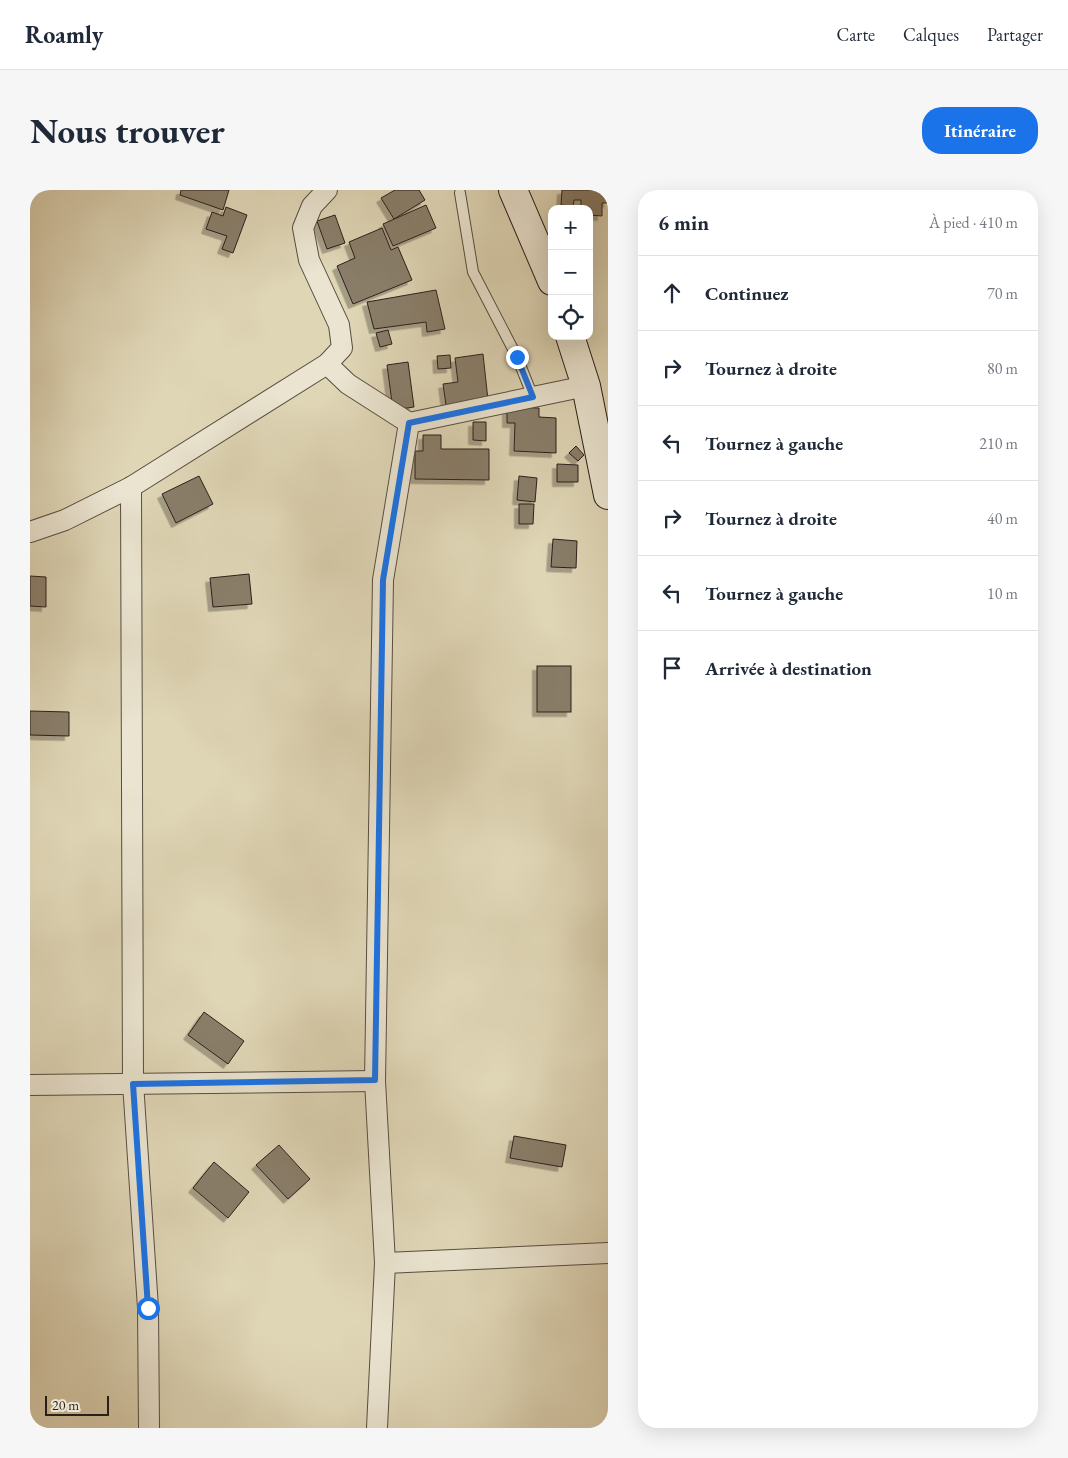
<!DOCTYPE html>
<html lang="fr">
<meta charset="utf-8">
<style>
body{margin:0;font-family:"EB Garamond",serif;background:#f6f6f7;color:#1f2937}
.controls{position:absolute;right:15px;top:15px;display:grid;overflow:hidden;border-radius:10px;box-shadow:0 5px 20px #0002}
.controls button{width:45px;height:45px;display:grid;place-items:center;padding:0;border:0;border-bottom:1px solid #e0e1e3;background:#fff;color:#1f2937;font:25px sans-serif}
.scale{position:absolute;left:15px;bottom:12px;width:64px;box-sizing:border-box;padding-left:5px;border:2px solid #2b1f1a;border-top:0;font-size:14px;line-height:18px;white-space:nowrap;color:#2b1f1a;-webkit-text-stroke:4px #eae4d0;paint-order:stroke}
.stop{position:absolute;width:15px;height:15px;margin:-11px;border:4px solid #1a73e8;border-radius:50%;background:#fff}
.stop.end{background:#1a73e8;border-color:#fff;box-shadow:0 1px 5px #0008}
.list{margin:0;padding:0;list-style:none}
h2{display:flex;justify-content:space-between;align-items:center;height:65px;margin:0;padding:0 20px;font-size:21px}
h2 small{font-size:16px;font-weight:400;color:#747a83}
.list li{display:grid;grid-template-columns:32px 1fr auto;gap:15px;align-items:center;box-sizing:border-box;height:75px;padding:0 20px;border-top:1px solid #e0e1e3}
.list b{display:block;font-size:19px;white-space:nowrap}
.list em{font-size:16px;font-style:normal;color:#747a83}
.icon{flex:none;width:28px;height:28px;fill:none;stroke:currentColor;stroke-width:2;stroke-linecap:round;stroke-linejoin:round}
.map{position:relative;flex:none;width:578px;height:1238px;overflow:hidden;border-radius:20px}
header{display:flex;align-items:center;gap:30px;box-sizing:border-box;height:70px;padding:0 25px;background:#fff;border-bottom:1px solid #e0e1e3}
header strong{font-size:24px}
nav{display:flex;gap:28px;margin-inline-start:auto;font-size:18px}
.intro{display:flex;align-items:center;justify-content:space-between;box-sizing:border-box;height:120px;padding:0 30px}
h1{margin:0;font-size:35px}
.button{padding:12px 22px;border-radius:20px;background:#1a73e8;color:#fff;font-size:18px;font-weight:700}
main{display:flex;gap:30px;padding:0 30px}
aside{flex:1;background:#fff;border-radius:20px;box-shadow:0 5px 20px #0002}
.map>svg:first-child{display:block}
.building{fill:#897e6b;stroke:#2b1f1a;filter:url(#shadow)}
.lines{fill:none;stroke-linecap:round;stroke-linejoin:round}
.lane-casing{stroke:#584d41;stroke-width:12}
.street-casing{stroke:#584d41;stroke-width:22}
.secondary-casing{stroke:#2b1f1a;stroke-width:30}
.lane{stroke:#eae4d0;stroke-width:10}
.street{stroke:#eae4d0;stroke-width:20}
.secondary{stroke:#eae4d0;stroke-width:28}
.route{stroke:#1a73e8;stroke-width:6}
</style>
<header>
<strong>Roamly</strong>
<nav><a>Carte</a><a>Calques</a><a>Partager</a></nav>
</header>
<div class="intro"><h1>Nous trouver</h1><a class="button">Itinéraire</a></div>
<main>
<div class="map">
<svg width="578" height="1238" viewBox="0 0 578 1238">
<defs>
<filter id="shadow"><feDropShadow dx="-4.5" dy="4.5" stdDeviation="0" flood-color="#0004"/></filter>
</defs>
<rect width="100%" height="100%" fill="#dfd6b6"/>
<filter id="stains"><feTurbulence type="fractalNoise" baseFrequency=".004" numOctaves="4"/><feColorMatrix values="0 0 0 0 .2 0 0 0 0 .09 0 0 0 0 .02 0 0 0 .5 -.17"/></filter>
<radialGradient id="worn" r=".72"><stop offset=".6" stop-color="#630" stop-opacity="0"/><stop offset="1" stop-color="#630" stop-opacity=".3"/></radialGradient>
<g class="building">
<path d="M151 0H199L193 20 150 5Z"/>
<path d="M365 0H389L395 10 364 29 351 8Z"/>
<path d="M532 0H578V13H572V26L559 25V19H551V10H544L543 16 531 15Z"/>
<path d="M396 15 406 38 363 56 353 34Z"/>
<path d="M196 17 217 25 203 63 192 59 197 46 176 39 182 22 193 26Z"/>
<path d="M305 25 315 53 297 59 287 31Z"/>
<path d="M352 38 361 60 368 57 382 90 323 114 307 76 325 68 319 52Z"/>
<path d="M406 100 415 139 397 142 396 132 344 139 337 112Z"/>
<path d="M358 140 362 154 350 157 346 143Z"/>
<path d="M453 164 458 210 416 215 413 194 428 192 425 168Z"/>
<path d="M420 165 421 178 408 179 407 166Z"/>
<path d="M378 172 384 217 363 220 357 175Z"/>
<path d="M477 217 509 218V227L526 228V263L484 261 485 233H477Z"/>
<path d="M443 232H456V251L443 250Z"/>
<path d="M393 245H411V259H459V290L385 289V261H393Z"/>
<path d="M546 256 554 265 548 271 539 263Z"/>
<path d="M527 274 548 275V292H527Z"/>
<path d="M169 286 183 314 146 333 132 304Z"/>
<path d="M489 286 507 288 505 312 487 310Z"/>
<path d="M489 314H504L503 334H489Z"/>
<path d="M523 349 547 351 546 378 521 377Z"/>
<path d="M219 384 222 414 183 417 180 388Z"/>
<path d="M0 386 16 387V417L0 416Z"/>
<rect x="507" y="476" width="34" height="46"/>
<path d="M0 521 39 522V546L0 545Z"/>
<path d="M174 822 214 851 198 874 158 845Z"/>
<path d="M484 946 536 955 532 977 480 968Z"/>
<path d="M249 955 280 989 258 1009 226 975Z"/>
<path d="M184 972 219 1002 198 1028 163 998Z"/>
</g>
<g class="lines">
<g class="lane-casing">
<path id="lane" d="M430 3 443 82 487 167 503 207"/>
</g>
<g class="street-casing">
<g id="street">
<path d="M297 174 318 194 379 233"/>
<path d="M101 297 103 893 118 1118 119 1238"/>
<path d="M0 342 35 330 101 297 297 174 312 158 309 135 279 70 273 38 282 16 297 0"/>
<path d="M0 895 345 891"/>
<path d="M355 1073 578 1063"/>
<path d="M347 1238 355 1073 345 891 353 390 379 233 556 196"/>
</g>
</g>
<g class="secondary-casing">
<g id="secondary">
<path d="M483 0 522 91"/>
<path d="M540 146 556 196 578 305"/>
</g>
</g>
<use href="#lane" class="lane"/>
<use href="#street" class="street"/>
<use href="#secondary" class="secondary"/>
</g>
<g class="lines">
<path class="route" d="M118 1118 103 894 345 890 353 390 379 233 503 207 487 167"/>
</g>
<rect width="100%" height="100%" filter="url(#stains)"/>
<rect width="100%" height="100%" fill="url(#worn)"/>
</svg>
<div class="controls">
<button>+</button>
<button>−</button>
<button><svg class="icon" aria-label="locate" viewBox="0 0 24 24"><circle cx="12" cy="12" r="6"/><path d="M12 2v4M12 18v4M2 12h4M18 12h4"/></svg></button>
</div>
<div class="scale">20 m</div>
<div class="stop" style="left:118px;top:1118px"></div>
<div class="stop end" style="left:487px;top:167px"></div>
</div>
<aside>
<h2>6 min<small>À pied · 410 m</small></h2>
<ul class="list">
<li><svg class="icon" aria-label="ahead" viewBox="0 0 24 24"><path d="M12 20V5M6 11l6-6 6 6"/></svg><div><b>Continuez</b></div><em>70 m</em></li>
<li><svg class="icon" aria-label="right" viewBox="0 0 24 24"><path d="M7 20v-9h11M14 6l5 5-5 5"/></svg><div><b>Tournez à droite</b></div><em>80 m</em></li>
<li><svg class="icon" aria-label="left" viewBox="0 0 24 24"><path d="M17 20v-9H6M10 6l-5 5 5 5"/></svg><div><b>Tournez à gauche</b></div><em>210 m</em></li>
<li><svg class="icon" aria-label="right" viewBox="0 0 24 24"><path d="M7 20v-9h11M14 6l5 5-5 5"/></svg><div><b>Tournez à droite</b></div><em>40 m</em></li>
<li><svg class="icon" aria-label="left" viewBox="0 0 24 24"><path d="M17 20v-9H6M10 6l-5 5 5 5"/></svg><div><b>Tournez à gauche</b></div><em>10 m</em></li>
<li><svg class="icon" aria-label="arrive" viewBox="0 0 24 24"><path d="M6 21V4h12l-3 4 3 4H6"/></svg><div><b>Arrivée à destination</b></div></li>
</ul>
</aside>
</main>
